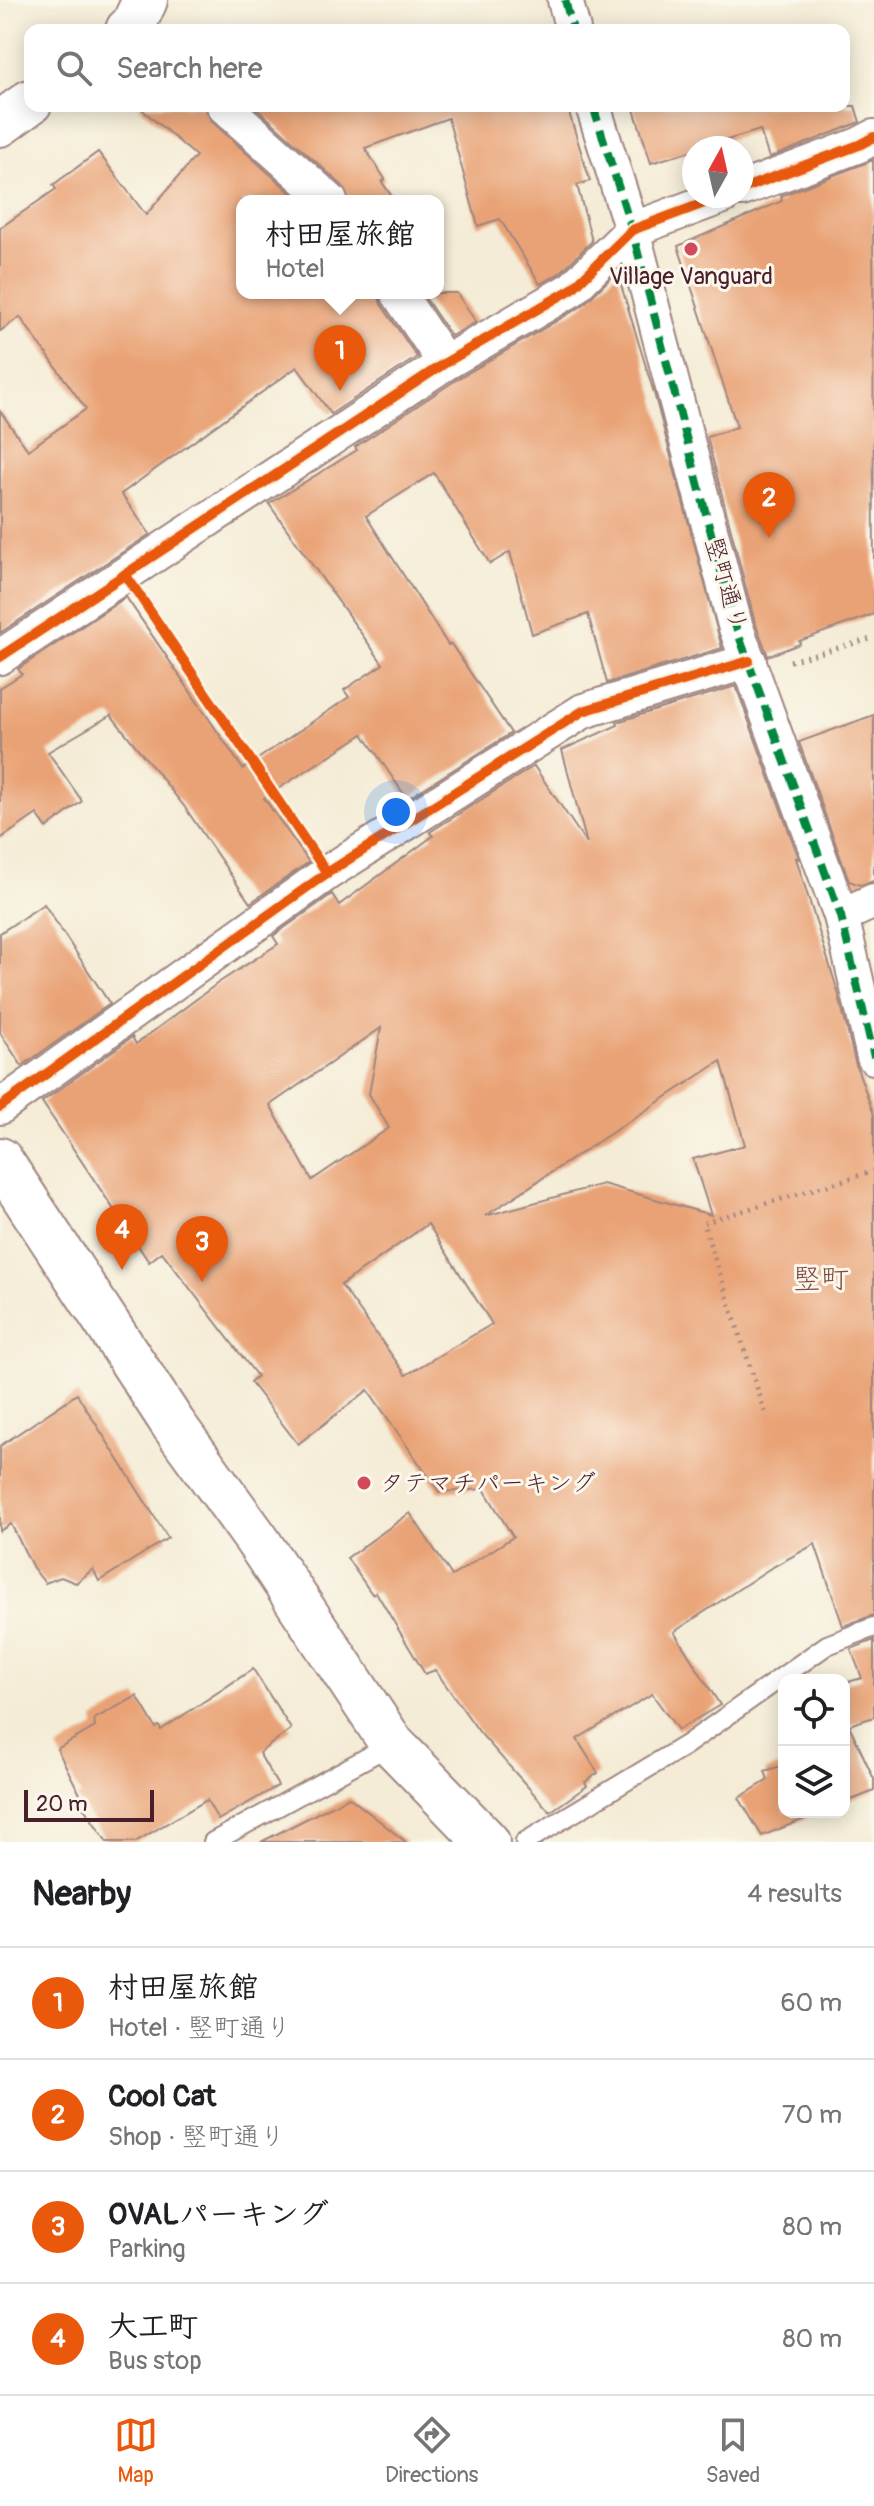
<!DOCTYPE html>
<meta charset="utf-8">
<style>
body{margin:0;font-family:Pangolin,"Klee One",sans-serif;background:#f2f2f2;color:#202124}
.controls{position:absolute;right:24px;bottom:24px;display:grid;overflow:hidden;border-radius:16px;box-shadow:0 4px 20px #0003}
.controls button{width:72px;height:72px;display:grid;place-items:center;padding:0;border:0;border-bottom:2px solid #e0e0e0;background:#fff;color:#202124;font:40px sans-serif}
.compass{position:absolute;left:682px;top:136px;width:72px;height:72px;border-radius:50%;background:#fff;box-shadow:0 4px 20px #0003;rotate:8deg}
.scale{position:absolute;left:24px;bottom:20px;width:130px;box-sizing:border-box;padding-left:8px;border:4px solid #4a1f2b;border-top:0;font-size:22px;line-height:28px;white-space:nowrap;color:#4a1f2b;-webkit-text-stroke:6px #fbf7ec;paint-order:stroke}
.you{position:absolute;left:396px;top:812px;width:28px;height:28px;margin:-20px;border:6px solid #fff;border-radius:50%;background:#1a73e8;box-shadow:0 0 0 12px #1a73e833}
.badge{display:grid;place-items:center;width:52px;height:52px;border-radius:50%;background:#ea580c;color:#fff;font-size:26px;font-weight:700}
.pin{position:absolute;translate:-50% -66px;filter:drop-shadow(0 2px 4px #0008)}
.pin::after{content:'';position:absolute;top:42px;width:28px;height:24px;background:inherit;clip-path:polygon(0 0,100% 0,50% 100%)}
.popup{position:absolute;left:236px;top:195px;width:208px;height:104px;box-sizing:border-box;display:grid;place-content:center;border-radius:16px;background:#fff;filter:drop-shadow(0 2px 6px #0005);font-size:26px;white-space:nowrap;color:#757577}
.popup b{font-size:30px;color:#202124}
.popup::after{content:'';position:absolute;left:50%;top:100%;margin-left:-16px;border:16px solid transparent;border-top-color:#fff}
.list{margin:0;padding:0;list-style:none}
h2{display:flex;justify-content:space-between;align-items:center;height:104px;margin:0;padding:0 32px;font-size:34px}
h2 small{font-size:26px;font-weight:400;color:#757577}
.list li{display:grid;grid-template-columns:52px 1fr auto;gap:24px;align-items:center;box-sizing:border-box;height:112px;padding:0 32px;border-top:2px solid #e0e0e0}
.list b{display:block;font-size:30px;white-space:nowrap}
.list p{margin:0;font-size:26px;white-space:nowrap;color:#757577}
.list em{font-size:26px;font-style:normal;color:#757577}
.icon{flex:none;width:44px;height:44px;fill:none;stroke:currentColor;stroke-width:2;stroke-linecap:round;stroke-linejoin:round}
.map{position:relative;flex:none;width:874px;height:1842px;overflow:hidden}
.search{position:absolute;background:#fff;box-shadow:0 4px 20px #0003;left:24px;right:24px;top:24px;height:88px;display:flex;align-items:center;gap:20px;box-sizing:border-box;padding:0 28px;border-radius:16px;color:#757577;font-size:30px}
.sheet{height:552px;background:#fff}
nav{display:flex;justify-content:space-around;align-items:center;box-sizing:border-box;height:112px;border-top:2px solid #e0e0e0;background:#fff;font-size:22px;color:#757577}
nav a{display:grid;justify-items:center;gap:4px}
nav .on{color:#ea580c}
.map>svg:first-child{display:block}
.building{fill:#e9a275;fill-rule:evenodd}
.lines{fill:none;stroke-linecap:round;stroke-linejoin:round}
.lane-casing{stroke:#9f8680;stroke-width:22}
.street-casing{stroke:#9f8680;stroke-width:38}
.secondary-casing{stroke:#9f8680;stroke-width:48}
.highway-casing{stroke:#9f8680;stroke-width:48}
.path{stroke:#9f8680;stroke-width:5;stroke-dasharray:2 6;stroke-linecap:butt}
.lane{stroke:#fff;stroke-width:18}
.street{stroke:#fff;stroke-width:34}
.secondary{stroke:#fff;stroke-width:44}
.highway{stroke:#fff;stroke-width:44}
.quiet{stroke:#00873e;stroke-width:8;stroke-dasharray:16 8;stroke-linecap:butt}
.cycleway-casing{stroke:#fbf7ec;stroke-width:15}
.cycleway{stroke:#e8590c;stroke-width:10}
.poi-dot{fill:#d1495b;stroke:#fbf7ec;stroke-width:3}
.labels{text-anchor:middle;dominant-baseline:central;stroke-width:6;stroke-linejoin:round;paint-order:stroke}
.poi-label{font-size:24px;fill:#4a1f2b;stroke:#fbf7ec}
.street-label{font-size:24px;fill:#4a1f2b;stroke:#fbf7ec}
.quarter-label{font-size:28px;fill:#824d45;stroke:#fbf7ec}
</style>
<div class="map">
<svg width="874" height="1842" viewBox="0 0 874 1842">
<rect width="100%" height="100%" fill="#fbf7ec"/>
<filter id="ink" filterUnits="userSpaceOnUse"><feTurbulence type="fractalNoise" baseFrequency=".0125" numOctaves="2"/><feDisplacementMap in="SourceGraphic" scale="16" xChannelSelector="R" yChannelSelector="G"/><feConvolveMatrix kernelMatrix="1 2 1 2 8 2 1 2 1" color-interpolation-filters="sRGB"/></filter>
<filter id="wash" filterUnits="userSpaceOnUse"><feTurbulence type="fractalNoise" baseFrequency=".006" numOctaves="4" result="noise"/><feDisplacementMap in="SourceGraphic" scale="32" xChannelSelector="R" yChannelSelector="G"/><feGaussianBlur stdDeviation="1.8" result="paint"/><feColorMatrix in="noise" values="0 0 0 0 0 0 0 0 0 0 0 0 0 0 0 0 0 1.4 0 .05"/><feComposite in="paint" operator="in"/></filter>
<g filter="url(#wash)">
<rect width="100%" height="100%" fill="#f4ecd6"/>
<g id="blocks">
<g class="building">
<path d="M138 106H205L211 121 300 201H242V293H378L381 304 417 357 331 414 297 367 121 494 150 534 0 633V411L28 450 86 409 20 317 0 331V228L56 189 53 185 98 152 146 215 196 156Z"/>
<path d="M254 106H567L590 181 577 185 592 241 560 273 540 284 500 219 478 226 448 118 365 148 385 179 382 182 395 201H349L343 186Z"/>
<path d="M633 106H855L860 122 769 158 760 130 651 163Z"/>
<path d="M873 160 874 614 799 641 800 644 768 656 754 619 707 437 737 427 678 246 782 201 781 196Z"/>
<path d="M617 272 654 393 722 648 607 683 588 614 532 634 510 552 490 564 434 473 366 516 448 645 451 644 511 733 407 799 363 734 264 798 309 862 250 903 184 806 111 715 48 752 82 801 47 828 37 814 0 839V688L22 674 18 669 126 597 243 769 349 697 344 690 383 664 269 504 357 450 355 447 456 380 582 306Z"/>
<path d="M422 293H457L476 322 451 336Z"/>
<path d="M736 686 799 859 796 858 838 992 855 1062 874 1115V1615L843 1626 815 1544 769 1569 674 1632 720 1705 678 1730 652 1694 577 1739 598 1773 585 1782 587 1786 550 1812 480 1733 435 1670 425 1674 376 1592 372 1594 347 1558 410 1513 452 1576 513 1537 484 1489 439 1492 368 1390 298 1444 250 1382 257 1376 162 1252 149 1262 42 1102 132 1037 136 1044 218 983 278 944 273 936 332 894 339 905 433 836 430 832 534 766 587 844 562 750 618 725 617 722ZM381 1028 369 1094 389 1128 312 1180 270 1105ZM721 1061 745 1145 693 1159 711 1215 603 1184 485 1216ZM428 1224 492 1324 406 1375 341 1285Z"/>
<path d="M874 715V881L860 885 849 881 799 742Z"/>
<path d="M44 904 110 1004 22 1066 0 1033V933Z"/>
<path d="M77 1394 168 1538 99 1581 93 1569 76 1583 61 1577 45 1583 33 1568 11 1524 0 1531V1446Z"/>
<path d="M874 1640V1717L849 1725 874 1779V1791L844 1803V1683L862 1678 851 1649Z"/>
<path d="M253 1669 291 1729 259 1753 278 1786 218 1820 207 1800 135 1842H107L77 1798 81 1796 57 1749 95 1727 94 1719 137 1696 156 1728 159 1726 161 1730Z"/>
<path d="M784 1765V1812H822L762 1836 739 1798 768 1780 765 1771Z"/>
<path d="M349 1797 406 1842H261Z"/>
</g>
</g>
</g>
<g filter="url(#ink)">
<use href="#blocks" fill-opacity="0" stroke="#9f8680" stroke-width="2"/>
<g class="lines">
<g class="lane-casing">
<g id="lane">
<path d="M213 1842 392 1744"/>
<path d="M525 1842 686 1745 827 1645 874 1627"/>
</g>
</g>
<g class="street-casing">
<g id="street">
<path d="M565 0 573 30"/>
<path d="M224 106 330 201"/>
<path d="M593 106 632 230 735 625 841 916 874 1057"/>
<path d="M742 189 859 145 874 137"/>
<path d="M398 293 445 363"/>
<path d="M0 657 445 363 572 289 632 230 723 196"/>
<path d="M841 916 874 901"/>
<path d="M0 1107 327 873 583 711 749 661"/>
</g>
</g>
<g class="secondary-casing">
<path id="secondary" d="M0 1160 173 1424 257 1540 392 1744 487 1842"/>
</g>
<g class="highway-casing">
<g id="highway">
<path d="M128 30 133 26 145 0"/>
<path d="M0 124 30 102"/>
</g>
</g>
<g class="path">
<path d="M790 661 874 638"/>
<path d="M765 1412 703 1223 874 1171"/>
</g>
<use href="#lane" class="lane"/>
<use href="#street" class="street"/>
<use href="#secondary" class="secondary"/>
<use href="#highway" class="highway"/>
<g class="quiet">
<path d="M565 0 573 30"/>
<path d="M593 106 632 230 735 625 841 916 874 1057"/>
</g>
<g class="cycleway-casing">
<g id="cycleway">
<path d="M742 189 859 145 874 137"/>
<path d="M125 574 327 873"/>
<path d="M0 657 445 363 572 289 632 230 723 196"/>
<path d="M0 1107 327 873 583 711 749 661"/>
</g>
</g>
<use href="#cycleway" class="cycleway"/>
</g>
</g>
<g class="poi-dot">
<circle cx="691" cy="249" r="8"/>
<circle cx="364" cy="1483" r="8"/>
</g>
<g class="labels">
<g class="poi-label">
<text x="691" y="276">Village Vanguard</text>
<text x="380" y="1483" text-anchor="start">タテマチパーキング</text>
</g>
<g class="street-label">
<text transform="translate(726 584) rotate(74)">竪町通り</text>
</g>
<g class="quarter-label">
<text x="821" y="1279">竪町</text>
</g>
</g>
</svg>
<div class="controls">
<button><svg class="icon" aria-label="locate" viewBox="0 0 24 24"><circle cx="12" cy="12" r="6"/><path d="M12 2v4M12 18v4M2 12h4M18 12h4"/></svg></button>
<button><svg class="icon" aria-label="layers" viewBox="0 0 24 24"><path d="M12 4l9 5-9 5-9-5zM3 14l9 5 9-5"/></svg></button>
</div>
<svg class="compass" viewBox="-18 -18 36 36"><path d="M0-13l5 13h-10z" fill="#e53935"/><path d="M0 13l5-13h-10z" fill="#757577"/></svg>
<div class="scale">20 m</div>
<div class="you"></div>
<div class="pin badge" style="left:340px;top:391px">1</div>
<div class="popup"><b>村田屋旅館</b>Hotel</div>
<div class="pin badge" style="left:769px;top:538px">2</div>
<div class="pin badge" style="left:202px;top:1282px">3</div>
<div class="pin badge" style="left:122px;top:1270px">4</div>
<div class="search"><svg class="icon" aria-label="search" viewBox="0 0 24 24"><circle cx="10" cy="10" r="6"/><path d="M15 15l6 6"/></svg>Search here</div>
</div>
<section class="sheet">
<h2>Nearby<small>4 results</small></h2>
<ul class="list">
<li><span class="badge">1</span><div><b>村田屋旅館</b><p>Hotel · 竪町通り</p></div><em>60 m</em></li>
<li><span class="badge">2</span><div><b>Cool Cat</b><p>Shop · 竪町通り</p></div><em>70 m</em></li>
<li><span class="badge">3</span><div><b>OVALパーキング</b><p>Parking</p></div><em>80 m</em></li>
<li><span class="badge">4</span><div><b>大工町</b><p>Bus stop</p></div><em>80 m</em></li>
</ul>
</section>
<nav>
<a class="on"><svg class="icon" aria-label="map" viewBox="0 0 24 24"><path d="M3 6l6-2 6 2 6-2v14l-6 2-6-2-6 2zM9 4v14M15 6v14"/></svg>Map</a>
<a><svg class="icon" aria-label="directions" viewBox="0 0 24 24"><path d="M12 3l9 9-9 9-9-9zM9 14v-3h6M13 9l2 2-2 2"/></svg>Directions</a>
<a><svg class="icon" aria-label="saved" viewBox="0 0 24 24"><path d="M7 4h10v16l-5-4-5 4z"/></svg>Saved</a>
</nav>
